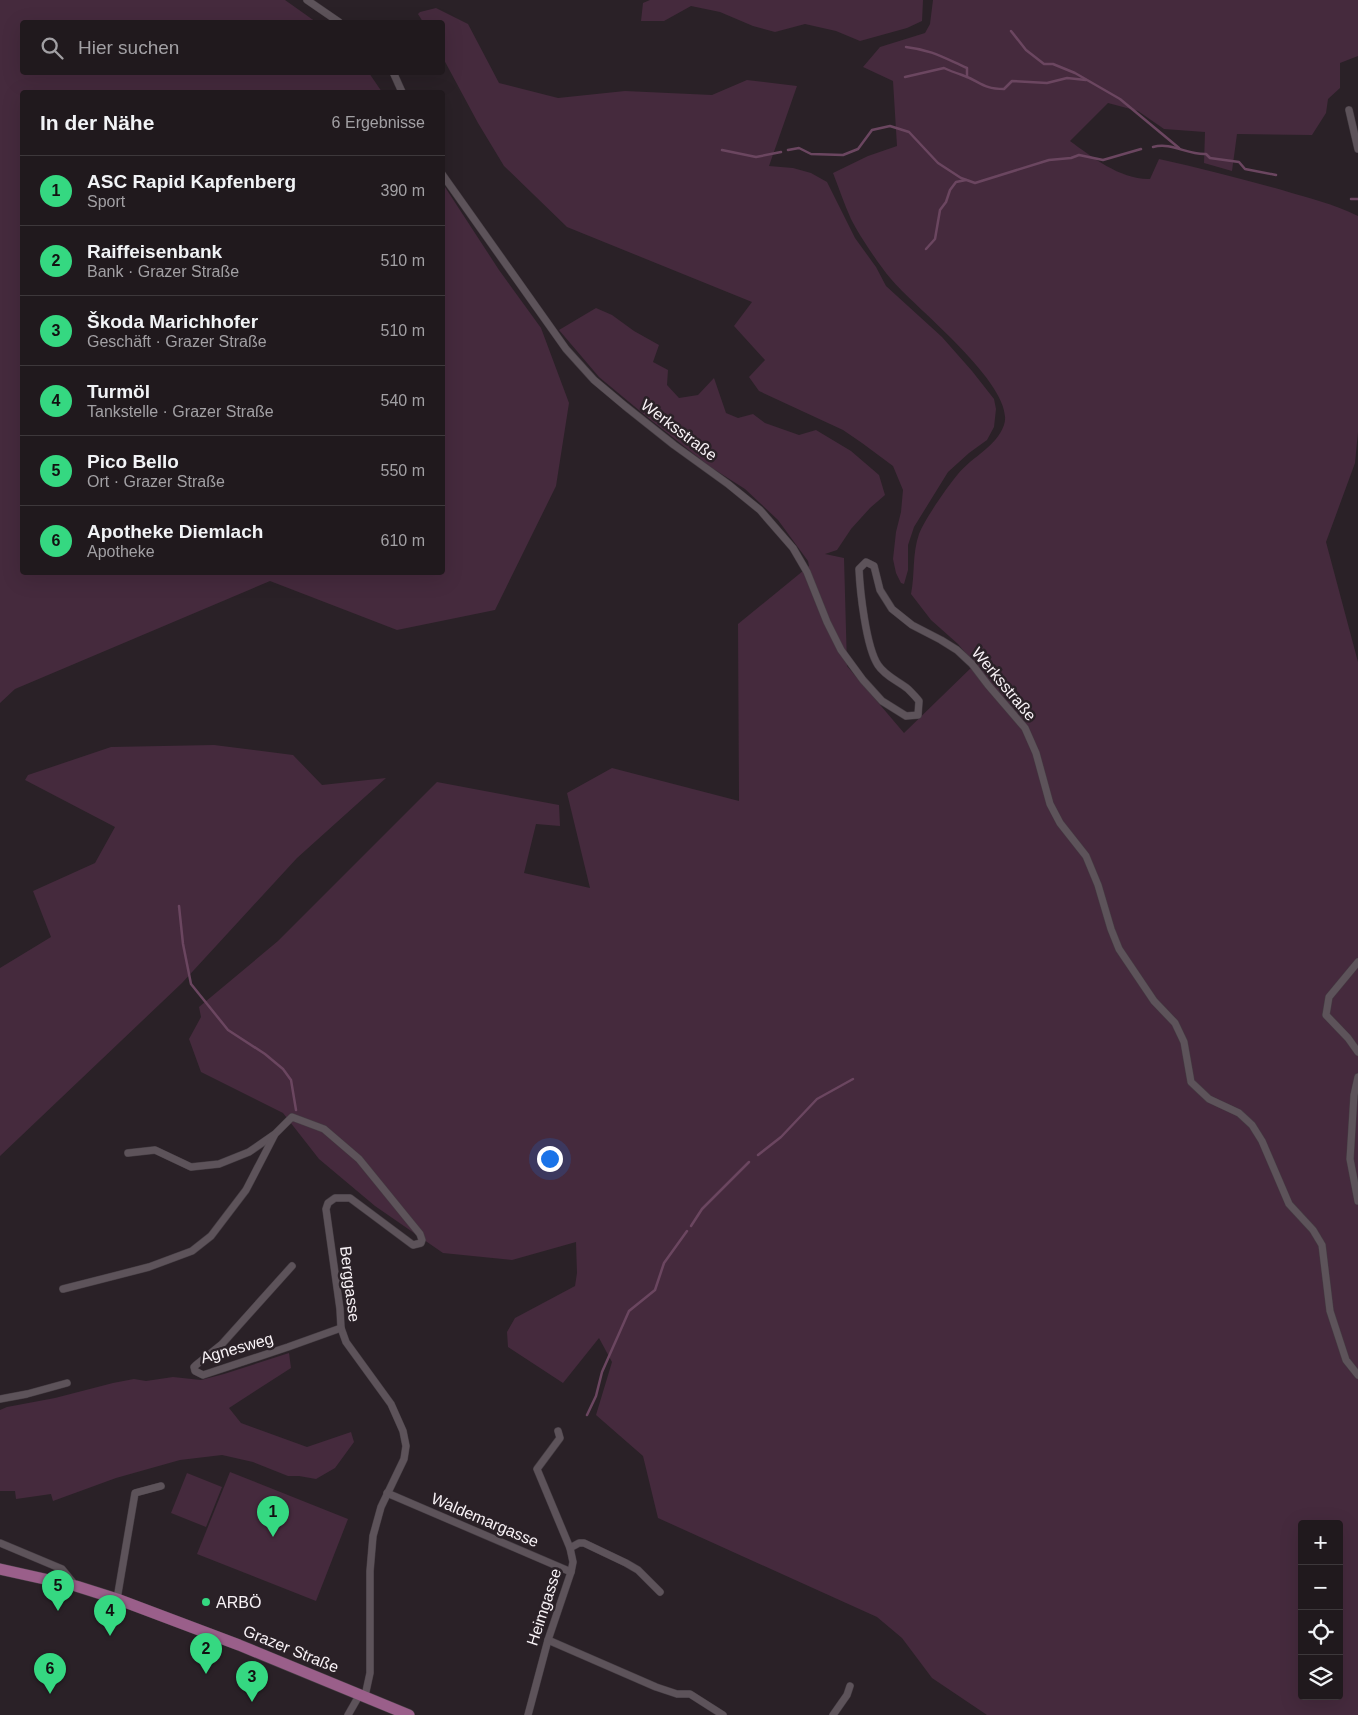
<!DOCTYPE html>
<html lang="de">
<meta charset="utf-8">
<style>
body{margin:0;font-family:Helvetica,sans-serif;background:#2d262a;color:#f1f3f6}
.controls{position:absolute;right:15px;bottom:15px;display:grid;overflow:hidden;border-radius:5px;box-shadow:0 5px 20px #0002}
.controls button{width:45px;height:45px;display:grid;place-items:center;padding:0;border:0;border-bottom:1px solid #3d383b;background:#20191d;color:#f1f3f6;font:25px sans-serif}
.you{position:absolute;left:549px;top:1158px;width:18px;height:18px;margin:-12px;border:4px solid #fff;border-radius:50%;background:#1a73e8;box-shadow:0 0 0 8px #1a73e833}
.badge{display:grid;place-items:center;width:32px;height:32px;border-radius:50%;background:#35d881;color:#111;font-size:16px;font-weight:700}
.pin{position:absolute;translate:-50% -41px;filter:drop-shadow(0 1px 2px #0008)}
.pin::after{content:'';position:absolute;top:26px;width:18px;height:15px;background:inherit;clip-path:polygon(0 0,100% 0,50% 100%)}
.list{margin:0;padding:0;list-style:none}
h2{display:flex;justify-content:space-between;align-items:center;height:65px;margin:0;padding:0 20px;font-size:21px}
h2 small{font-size:16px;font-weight:400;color:#a2a0a4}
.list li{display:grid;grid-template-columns:32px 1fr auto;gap:15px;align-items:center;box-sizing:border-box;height:70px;padding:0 20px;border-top:1px solid #3d383b}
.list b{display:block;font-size:19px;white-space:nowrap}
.list p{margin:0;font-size:16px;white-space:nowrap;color:#a2a0a4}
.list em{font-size:16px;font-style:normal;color:#a2a0a4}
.icon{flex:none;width:28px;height:28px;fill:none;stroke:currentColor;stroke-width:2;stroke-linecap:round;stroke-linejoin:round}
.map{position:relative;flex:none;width:1358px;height:1715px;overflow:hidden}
.search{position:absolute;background:#20191d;box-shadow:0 5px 20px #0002;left:20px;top:20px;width:425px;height:55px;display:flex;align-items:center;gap:12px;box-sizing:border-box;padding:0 18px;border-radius:5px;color:#a2a0a4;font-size:19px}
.panel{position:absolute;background:#20191d;box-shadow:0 5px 20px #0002;left:20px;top:90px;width:425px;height:485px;border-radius:5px}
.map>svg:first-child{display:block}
.green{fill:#452a3d;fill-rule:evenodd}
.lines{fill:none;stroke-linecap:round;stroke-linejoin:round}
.stream{stroke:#6b4660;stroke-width:2.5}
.minor-casing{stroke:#453d43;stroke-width:8}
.primary-casing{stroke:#453d43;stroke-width:12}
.minor{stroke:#5d535a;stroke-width:7}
.primary{stroke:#9a5f8a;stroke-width:11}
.poi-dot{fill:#35d881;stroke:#2a2127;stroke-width:2}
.labels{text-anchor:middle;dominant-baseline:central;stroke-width:5;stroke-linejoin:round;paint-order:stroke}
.street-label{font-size:16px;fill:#f8f2f6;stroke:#2a2127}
.poi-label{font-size:16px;fill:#f8f2f6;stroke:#2a2127;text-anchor:start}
</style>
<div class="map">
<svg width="1358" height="1715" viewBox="0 0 1358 1715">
<rect width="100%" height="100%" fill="#2a2127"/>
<g class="green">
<path d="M0 0H285L316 22H22V72L369 73 382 92H22V572H442L443 184 499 270 541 328 569 403 556 486 495 610 397 630 270 581 15 689 0 703Z"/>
<path d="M650 0H923L922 21 907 28 860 41 836 31 805 24 775 32 753 26 720 12 691 6 664 21H641L643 3Z"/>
<path d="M933 0H1358V56L1340 63V88L1328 99 1326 113 1312 135 1237 134 1232 171 1204 163 1205 132 1164 129 1138 111 1108 103 1070 141C1092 157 1121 180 1150 179L1159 159C1201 168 1241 179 1282 190 1308 198 1334 204 1358 216V432L1355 463 1326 542 1358 662V1715H987L932 1678 902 1638 877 1617 658 1518 643 1456 596 1415 612 1362 599 1338 563 1383 508 1347 507 1332 515 1318 575 1286 577 1273 576 1242 512 1260 443 1253 375 1206 319 1159 283 1113 201 1072 189 1039 201 1017 199 1007 278 941 437 782 559 805 560 826 536 824 524 873 590 888 567 793 612 768 739 801 738 624 809 566 808 561 778 520 745 489 709 466 652 421 599 377 559 330 596 308 612 315 634 331 659 345 653 362 668 370 667 385 679 398 698 395 714 378 726 413 738 418 753 414 765 423 799 435 816 430 851 451 879 475 885 495 870 508 851 529 837 550 825 554 844 558 847 666 904 733 975 664 958 644 931 620 911 594C915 575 912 554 919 534 925 519 947 487 958 474 973 456 996 447 1004 425 1017 387 914 307 891 279 879 265 859 235 851 219 844 204 839 188 833 173L868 156 897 146 893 81 863 67 880 47 925 33 930 24ZM1302 1524H1339V1696H1302Z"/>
<path d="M436 8 468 24 499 83 558 98 625 91 712 95 747 80 797 86 769 166 793 168 811 173 827 182 855 238 876 267 886 286 942 337 972 371 994 399 996 409 994 427 987 440 969 453 948 472 914 527 908 545V570L904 584 901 583 896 573 893 559 896 532 901 512 903 490 893 466 862 443 843 430 759 391 749 377 765 360 734 326 752 302 567 227 504 166 478 123 443 58 442 22H423L418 14 420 12Z"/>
<path d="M214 745 293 755 322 785 386 778 297 858 182 983 0 1156V968L51 937 33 891 95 863 115 827 25 780 28 775 111 747Z"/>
<path d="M289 1353 291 1368 229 1408 241 1423 307 1447 351 1432 354 1442 335 1468 316 1479 299 1476H288L253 1462 222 1455 180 1460 116 1478 53 1501 51 1494 16 1499 15 1491H0V1410L7 1407 55 1398 113 1383 134 1379 146 1381 173 1377 201 1380 224 1374Z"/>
<path d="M230 1472 348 1519 316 1601 197 1554Z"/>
<path d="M187 1473 222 1487 206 1527 171 1513Z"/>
</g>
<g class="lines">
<g class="stream">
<path d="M1011 31 1026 50 1044 64H1053L1075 73 1120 99 1179 148"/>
<path d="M906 47C932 50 944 58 967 68V77"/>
<path d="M905 77 944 68C950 71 956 73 962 75 980 81 982 89 1004 89L1012 81 1047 83 1067 78 1086 80"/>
<path d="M1153 147C1172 142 1187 155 1206 154L1210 158 1239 162 1245 169 1276 175"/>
<path d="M722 150 756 157 781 152"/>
<path d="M788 150 799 148 811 154 843 155 858 149 872 130 890 126 909 132 938 163 961 178 975 183 1049 160 1071 158 1079 155 1103 160 1141 149"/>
<path d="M1351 199H1358"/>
<path d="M926 249 935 239 940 210 946 202 950 190 956 182 966 180"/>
<path d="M179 906 183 944 191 984 228 1030 265 1054 283 1069 291 1080 296 1110"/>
<path d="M758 1155 781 1137 817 1099 853 1079"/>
<path d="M691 1226 702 1209 749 1162"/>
<path d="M587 1415 596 1396 602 1372 629 1311 655 1290 664 1263 687 1231"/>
</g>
<g class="minor-casing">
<g id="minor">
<path d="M307 0 339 22"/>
<path d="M393 72 402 92"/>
<path d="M1349 110 1358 149"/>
<path d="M442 174 566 349 594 380 625 406 674 445 728 484 760 510 793 548 807 572 827 622 841 650 863 680 882 701 906 716 918 715 919 701C916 697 912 693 908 689 898 681 885 676 878 665 866 647 860 591 859 569L866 562 874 566 880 590 892 609 912 625 941 640 957 650 972 664 988 685 1025 728 1036 753 1050 804 1060 823 1086 856 1098 885 1111 929 1119 949 1154 1001 1175 1023 1184 1042 1191 1082 1209 1099 1239 1113 1252 1125 1262 1141 1289 1204 1313 1230 1322 1245 1330 1311 1346 1360 1358 1375"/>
<path d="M1358 962 1329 997 1326 1015 1348 1038 1358 1052"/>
<path d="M1358 1077 1354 1095 1350 1159 1358 1201"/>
<path d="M128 1153 155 1150 191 1167 219 1164 249 1152 275 1134 292 1117 324 1129 359 1159 420 1234 422 1240 421 1243 413 1245 350 1198H335L328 1203 326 1209 340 1309 341 1328 346 1342 391 1404 403 1431 406 1446 404 1459 381 1507 373 1536 370 1571V1673L365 1696"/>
<path d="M292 1266 222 1344 196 1365 194 1367 195 1371 203 1375 288 1347 341 1328"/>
<path d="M63 1289 149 1267 192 1251 211 1236 246 1190 274 1136"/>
<path d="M0 1399 27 1394 67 1383"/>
<path d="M387 1493 571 1572"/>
<path d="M0 1543 62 1569 75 1585"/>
<path d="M570 1548 579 1543H584L626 1563 638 1570 660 1592"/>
<path d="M117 1599 135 1493 161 1486"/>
<path d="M548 1640 656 1687 677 1694H690L723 1715"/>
<path d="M348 1715 360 1694"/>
<path d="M528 1715 548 1640 571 1572 573 1562 570 1548 537 1469 560 1438 558 1431"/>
<path d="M833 1715 847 1695 850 1686"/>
</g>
</g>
<g class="primary-casing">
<path id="primary" d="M0 1569 76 1586 117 1599 239 1645 409 1715"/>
</g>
<use href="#minor" class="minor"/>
<use href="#primary" class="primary"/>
</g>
<circle class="poi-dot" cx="206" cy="1602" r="5"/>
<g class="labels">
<g class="street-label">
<text transform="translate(679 430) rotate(37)">Werksstraße</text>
<text transform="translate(1004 684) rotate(50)">Werksstraße</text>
<text transform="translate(350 1284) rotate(83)">Berggasse</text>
<text transform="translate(237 1348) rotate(-16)">Agnesweg</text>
<text transform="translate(485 1520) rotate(23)">Waldemargasse</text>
<text transform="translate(544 1607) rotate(-72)">Heimgasse</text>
<text transform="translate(291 1649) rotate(22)">Grazer Straße</text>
</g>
<g class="poi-label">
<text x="216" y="1602">ARBÖ</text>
</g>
</g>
</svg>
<div class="controls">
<button>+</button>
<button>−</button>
<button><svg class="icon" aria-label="locate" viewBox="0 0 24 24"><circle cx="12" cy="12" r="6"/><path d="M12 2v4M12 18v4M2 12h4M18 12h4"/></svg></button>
<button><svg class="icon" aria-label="layers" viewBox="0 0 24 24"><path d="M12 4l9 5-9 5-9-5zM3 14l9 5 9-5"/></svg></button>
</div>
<div class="you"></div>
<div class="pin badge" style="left:273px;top:1537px">1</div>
<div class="pin badge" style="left:206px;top:1674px">2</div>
<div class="pin badge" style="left:252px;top:1702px">3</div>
<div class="pin badge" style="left:110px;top:1636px">4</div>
<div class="pin badge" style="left:58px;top:1611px">5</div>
<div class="pin badge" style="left:50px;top:1694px">6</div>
<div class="search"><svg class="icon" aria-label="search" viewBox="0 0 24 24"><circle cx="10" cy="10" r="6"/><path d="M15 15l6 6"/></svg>Hier suchen</div>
<section class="panel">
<h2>In der Nähe<small>6 Ergebnisse</small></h2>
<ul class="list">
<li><span class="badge">1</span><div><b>ASC Rapid Kapfenberg</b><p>Sport</p></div><em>390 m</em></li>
<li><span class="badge">2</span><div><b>Raiffeisenbank</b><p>Bank · Grazer Straße</p></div><em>510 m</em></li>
<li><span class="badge">3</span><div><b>Škoda Marichhofer</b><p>Geschäft · Grazer Straße</p></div><em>510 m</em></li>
<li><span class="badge">4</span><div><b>Turmöl</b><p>Tankstelle · Grazer Straße</p></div><em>540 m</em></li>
<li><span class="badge">5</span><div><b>Pico Bello</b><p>Ort · Grazer Straße</p></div><em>550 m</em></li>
<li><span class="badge">6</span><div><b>Apotheke Diemlach</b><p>Apotheke</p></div><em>610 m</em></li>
</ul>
</section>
</div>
